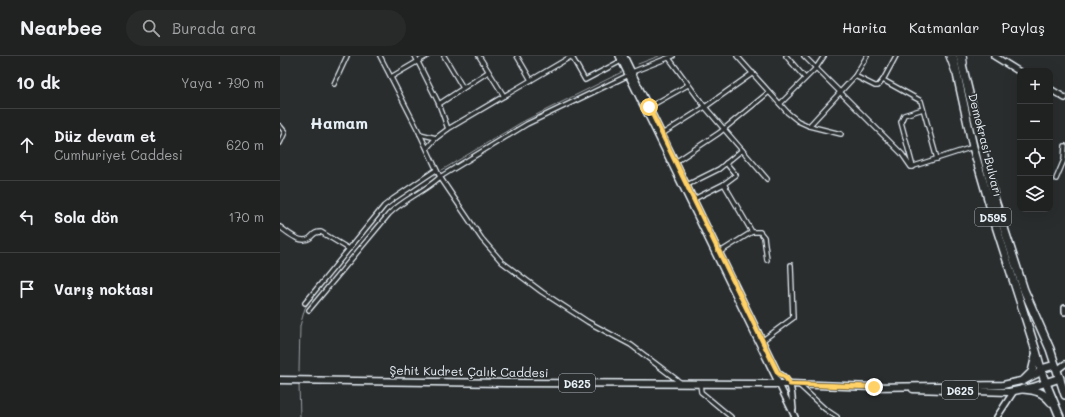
<!DOCTYPE html>
<html lang="tr">
<meta charset="utf-8">
<style>
body{margin:0;font-family:Mali,sans-serif;background:#282a2a;color:#f1f3f6}
.controls{position:absolute;right:12px;top:12px;display:grid;overflow:hidden;border-radius:8px;box-shadow:0 4px 16px #0002}
.controls button{width:36px;height:36px;display:grid;place-items:center;padding:0;border:0;border-bottom:1px solid #3d3f40;background:#202222;color:#f1f3f6;font:20px sans-serif}
.stop{position:absolute;width:12px;height:12px;margin:-9px;border:3px solid #ffd166;border-radius:50%;background:#fff}
.stop.end{background:#ffd166;border-color:#fff;box-shadow:0 1px 4px #0008}
.list{margin:0;padding:0;list-style:none}
h2{display:flex;justify-content:space-between;align-items:center;height:52px;margin:0;padding:0 16px;font-size:17px}
h2 small{font-size:13px;font-weight:400;color:#a2a4a5}
.list li{display:grid;grid-template-columns:26px 1fr auto;gap:12px;align-items:center;box-sizing:border-box;height:72px;padding:0 16px;border-top:1px solid #3d3f40}
.list b{display:block;font-size:15px;white-space:nowrap}
.list p{margin:0;font-size:13px;white-space:nowrap;color:#a2a4a5}
.list em{font-size:13px;font-style:normal;color:#a2a4a5}
.icon{flex:none;width:22px;height:22px;fill:none;stroke:currentColor;stroke-width:2;stroke-linecap:round;stroke-linejoin:round}
.map{position:relative;flex:none;width:785px;height:361px;overflow:hidden}
header{display:flex;align-items:center;gap:24px;box-sizing:border-box;height:56px;padding:0 20px;background:#202222;border-bottom:1px solid #3d3f40}
header strong{font-size:19px}
nav{display:flex;gap:22px;margin-inline-start:auto;font-size:14px}
.search{width:280px;height:36px;background:#282a2a;display:flex;align-items:center;gap:10px;box-sizing:border-box;padding:0 14px;border-radius:22px;color:#a2a4a5;font-size:15px}
main{display:flex}
aside{flex:1;background:#202222}
.map>svg:first-child{display:block}
.lines{fill:none;stroke-linecap:round;stroke-linejoin:round}
.stream{stroke:#989fa3;stroke-width:1}
.street-casing{stroke:#e8f1f8;stroke-width:6}
.secondary-casing{stroke:#e8f1f8;stroke-width:8}
.primary-casing{stroke:#e8f1f8;stroke-width:9}
.highway-casing{stroke:#e8f1f8;stroke-width:10}
.street{stroke:#2a2d2e;stroke-width:3.5}
.secondary{stroke:#2a2d2e;stroke-width:5}
.primary{stroke:#2a2d2e;stroke-width:6}
.highway{stroke:#2a2d2e;stroke-width:7}
.route{stroke:#ffd166;stroke-width:5}
.labels{text-anchor:middle;dominant-baseline:central;stroke-width:3;stroke-linejoin:round;paint-order:stroke}
.shield{fill:#2a2d2e;stroke:#afb6bb;stroke-width:1}
.shield-label{font-size:11px;font-weight:bold;fill:#e8f1f8}
.street-label{font-size:12px;fill:#e8f1f8;stroke:#2a2d2e}
.district-label{font-size:16px;font-weight:bold;fill:#e8f1f8;stroke:#2a2d2e}
</style>
<header>
<strong>Nearbee</strong>
<div class="search"><svg class="icon" aria-label="search" viewBox="0 0 24 24"><circle cx="10" cy="10" r="6"/><path d="M15 15l6 6"/></svg>Burada ara</div>
<nav><a>Harita</a><a>Katmanlar</a><a>Paylaş</a></nav>
</header>
<main>
<aside>
<h2>10 dk<small>Yaya · 790 m</small></h2>
<ul class="list">
<li><svg class="icon" aria-label="ahead" viewBox="0 0 24 24"><path d="M12 20V5M6 11l6-6 6 6"/></svg><div><b>Düz devam et</b><p>Cumhuriyet Caddesi</p></div><em>620 m</em></li>
<li><svg class="icon" aria-label="left" viewBox="0 0 24 24"><path d="M17 20v-9H6M10 6l-5 5 5 5"/></svg><div><b>Sola dön</b></div><em>170 m</em></li>
<li><svg class="icon" aria-label="arrive" viewBox="0 0 24 24"><path d="M6 21V4h12l-3 4 3 4H6"/></svg><div><b>Varış noktası</b></div></li>
</ul>
</aside>
<div class="map">
<svg width="785" height="361" viewBox="0 0 785 361">
<rect width="100%" height="100%" fill="#2a2d2e"/>
<filter id="ink" filterUnits="userSpaceOnUse"><feTurbulence type="fractalNoise" baseFrequency=".025" numOctaves="2"/><feDisplacementMap in="SourceGraphic" scale="8" xChannelSelector="R" yChannelSelector="G"/><feConvolveMatrix kernelMatrix="1 2 1 2 8 2 1 2 1" color-interpolation-filters="sRGB"/></filter>
<g filter="url(#ink)">
<g class="lines">
<g class="stream">
<path d="M358 8 379 0"/>
<path d="M162 114 242 66 342 16"/>
<path d="M112 146 151 120"/>
<path d="M19 315 20 270 25 252 34 239 109 148"/>
<path d="M19 328 20 361"/>
</g>
<g class="street-casing">
<g id="street">
<path d="M100 0 140 78 160 121 247 68 349 19"/>
<path d="M135 0 159 48 168 73"/>
<path d="M164 0 183 32"/>
<path d="M199 0 224 40"/>
<path d="M237 0 251 24"/>
<path d="M457 0 508 57 518 65 529 70 575 20 587 0"/>
<path d="M506 0 525 22"/>
<path d="M524 0 622 98 631 111 693 91"/>
<path d="M668 0 674 16"/>
<path d="M684 0 685 7"/>
<path d="M292 1 305 24 341 5"/>
<path d="M389 2 425 51 487 123"/>
<path d="M352 16 393 0"/>
<path d="M575 20 595 30H598L603 24 616 0"/>
<path d="M111 21 147 0"/>
<path d="M603 24 641 45 657 103"/>
<path d="M54 28 67 0"/>
<path d="M159 48 208 16"/>
<path d="M500 48 536 12 544 0"/>
<path d="M369 51 408 29"/>
<path d="M0 70 5 76 0 87"/>
<path d="M529 70 561 78"/>
<path d="M140 78 156 82"/>
<path d="M382 78 425 51 473 17"/>
<path d="M147 92 156 82 168 73 292 0"/>
<path d="M394 107 439 77 489 36"/>
<path d="M633 111 621 66 624 59 643 53"/>
<path d="M776 123 784 104 785 90"/>
<path d="M444 128 472 176"/>
<path d="M407 129 439 113 462 94"/>
<path d="M414 143 444 128 456 119 446 107"/>
<path d="M0 171C7 176 21 189 30 182 34 178 35 176 41 176L69 193"/>
<path d="M440 196 472 176H480L484 181 487 204"/>
<path d="M25 247 104 150 113 143 156 114"/>
<path d="M29 254 109 158C124 143 144 136 160 121L202 183 222 206 262 236 308 266 351 289 401 327"/>
<path d="M483 284 513 262 511 209"/>
<path d="M420 328 421 336 451 361"/>
<path d="M519 329 545 353 557 361"/>
</g>
</g>
<g class="secondary-casing">
<g id="secondary">
<path d="M339 0 515 361"/>
<path d="M344 0 498 317C514 327 511 336 513 353"/>
<path d="M714 0 740 16"/>
<path d="M770 33 785 42"/>
<path d="M785 252V256"/>
<path d="M777 314 785 308"/>
<path d="M717 361 734 335"/>
</g>
</g>
<g class="primary-casing">
<g id="primary">
<path d="M0 324 227 327 510 328 593 331 723 329 745 324 757 318 761 313"/>
<path d="M633 333 729 336 753 331 765 327"/>
</g>
</g>
<g class="highway-casing">
<g id="highway">
<path d="M673 0 693 91 715 167 756 295 763 320 780 361"/>
<path d="M680 0 714 141 744 234 770 293 785 339"/>
<path d="M761 313 775 309"/>
<path d="M743 325 752 316 756 299"/>
<path d="M765 327 780 322"/>
<path d="M743 333C756 334 763 336 771 346"/>
</g>
</g>
<use href="#street" class="street"/>
<use href="#secondary" class="secondary"/>
<use href="#primary" class="primary"/>
<use href="#highway" class="highway"/>
</g>
</g>
<g class="lines" filter="url(#ink)">
<path class="route" d="M369 51 498 317 506 322 510 328 594 331"/>
</g>
<g class="labels">
<g class="shield">
<rect x="695" y="152" width="36" height="18" rx="3"/>
<rect x="279" y="318" width="36" height="18" rx="3"/>
<rect x="662" y="325" width="36" height="18" rx="3"/>
</g>
<g class="shield-label">
<text x="713" y="161">D595</text>
<text x="297" y="327">D625</text>
<text x="680" y="334">D625</text>
</g>
<g class="street-label">
<text transform="translate(706 89) rotate(76)">Demokrasi Bulvarı</text>
<text transform="translate(189 315) rotate(1)">Şehit Kudret Çalık Caddesi</text>
</g>
<g class="district-label">
<text x="59" y="66">Hamam</text>
</g>
</g>
</svg>
<div class="controls">
<button>+</button>
<button>−</button>
<button><svg class="icon" aria-label="locate" viewBox="0 0 24 24"><circle cx="12" cy="12" r="6"/><path d="M12 2v4M12 18v4M2 12h4M18 12h4"/></svg></button>
<button><svg class="icon" aria-label="layers" viewBox="0 0 24 24"><path d="M12 4l9 5-9 5-9-5zM3 14l9 5 9-5"/></svg></button>
</div>
<div class="stop" style="left:369px;top:51px"></div>
<div class="stop end" style="left:594px;top:331px"></div>
</div>
</main>
